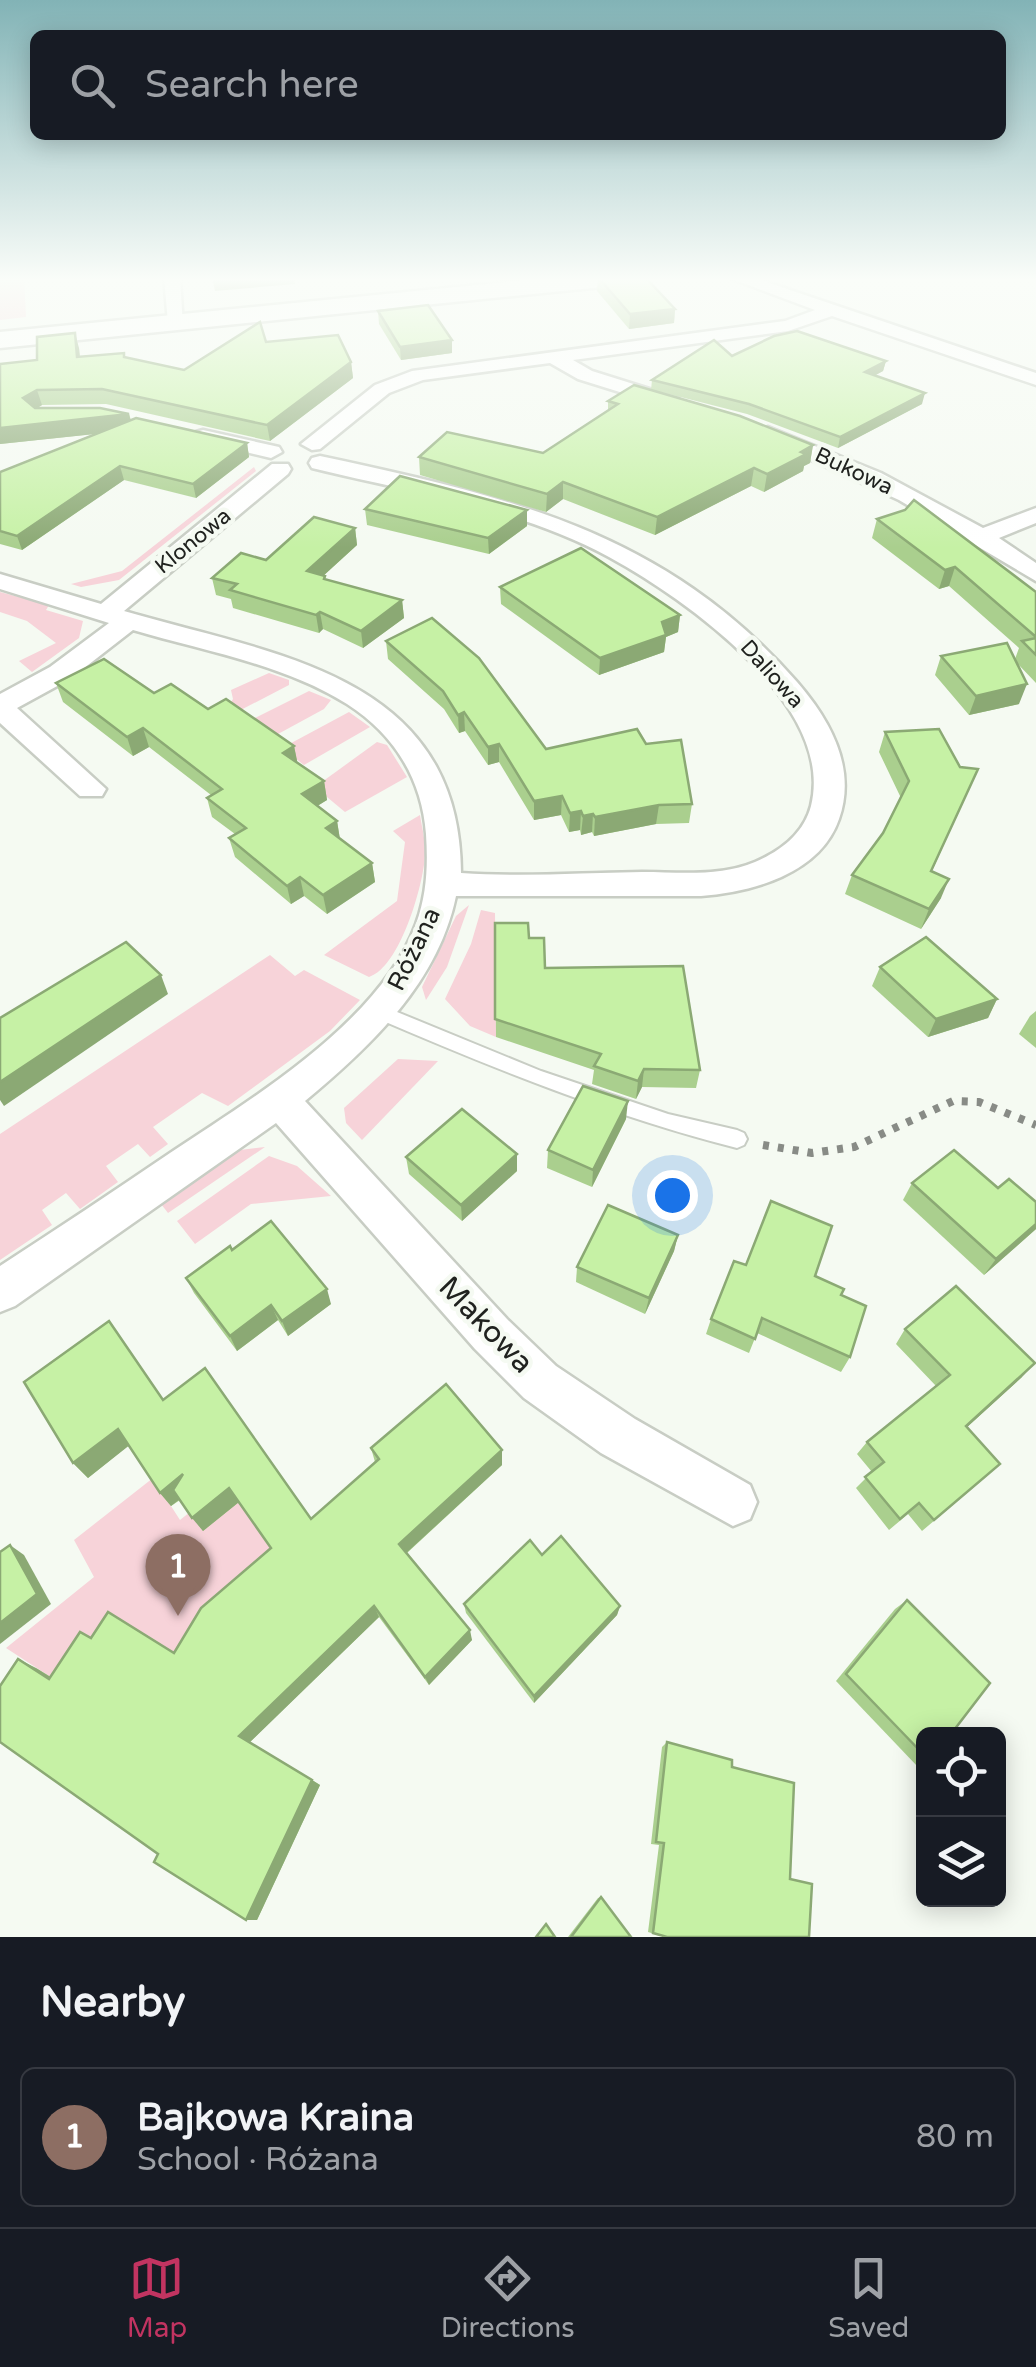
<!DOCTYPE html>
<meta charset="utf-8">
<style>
body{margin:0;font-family:"Varela Round",sans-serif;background:#242831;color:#f1f3f6}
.controls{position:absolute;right:30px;bottom:30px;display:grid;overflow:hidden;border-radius:15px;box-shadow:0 5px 25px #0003}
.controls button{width:90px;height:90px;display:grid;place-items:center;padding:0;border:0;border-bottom:2px solid #363941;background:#171b24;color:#f1f3f6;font:50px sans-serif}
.you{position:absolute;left:672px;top:1195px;width:35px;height:35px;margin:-25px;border:8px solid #fff;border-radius:50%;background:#1a73e8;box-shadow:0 0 0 15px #1a73e833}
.badge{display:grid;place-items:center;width:65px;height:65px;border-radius:50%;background:#c23461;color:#fff;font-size:32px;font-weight:700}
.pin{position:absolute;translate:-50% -82px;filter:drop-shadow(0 2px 5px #0008)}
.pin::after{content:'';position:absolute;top:52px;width:35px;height:30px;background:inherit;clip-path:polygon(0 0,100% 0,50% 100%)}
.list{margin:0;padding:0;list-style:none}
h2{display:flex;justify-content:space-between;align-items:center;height:130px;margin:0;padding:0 40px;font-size:42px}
h2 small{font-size:32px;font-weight:400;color:#9ea1a6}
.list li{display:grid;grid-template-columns:65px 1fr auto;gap:30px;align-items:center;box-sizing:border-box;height:140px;margin:0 20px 20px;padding:0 20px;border:2px solid #363941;border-radius:15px}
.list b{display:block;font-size:38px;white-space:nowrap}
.list p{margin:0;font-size:32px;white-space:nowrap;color:#9ea1a6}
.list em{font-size:32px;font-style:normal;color:#9ea1a6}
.icon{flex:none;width:55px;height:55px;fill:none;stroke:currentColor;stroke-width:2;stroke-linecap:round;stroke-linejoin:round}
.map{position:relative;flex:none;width:1036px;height:1937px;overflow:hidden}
.search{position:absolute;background:#171b24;box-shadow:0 5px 25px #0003;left:30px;right:30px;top:30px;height:110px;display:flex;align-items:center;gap:25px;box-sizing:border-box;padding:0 35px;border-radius:15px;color:#9ea1a6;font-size:38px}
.sheet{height:290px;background:#171b24}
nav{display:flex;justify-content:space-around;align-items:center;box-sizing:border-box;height:140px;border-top:2px solid #363941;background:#171b24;font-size:28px;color:#9ea1a6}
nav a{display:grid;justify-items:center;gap:5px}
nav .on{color:#c23461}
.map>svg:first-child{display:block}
.green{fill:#f7d3d9}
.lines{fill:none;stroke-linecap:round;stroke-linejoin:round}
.lane-casing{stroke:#c8cdc4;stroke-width:4}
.street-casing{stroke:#c8cdc4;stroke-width:5}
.secondary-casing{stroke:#c8cdc4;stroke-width:5}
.path{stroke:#888b86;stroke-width:8;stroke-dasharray:6 9;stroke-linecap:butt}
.lane{fill:#fff;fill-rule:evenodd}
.street{fill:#fff;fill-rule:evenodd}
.secondary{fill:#fff;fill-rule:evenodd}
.wall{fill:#aacf8e}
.shaded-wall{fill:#8ba974}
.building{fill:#c6f1a5;stroke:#8ba974;stroke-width:2.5}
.labels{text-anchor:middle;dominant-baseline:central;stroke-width:9;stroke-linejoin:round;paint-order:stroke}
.far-street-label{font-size:22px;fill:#20221f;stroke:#f5faf2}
.street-label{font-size:25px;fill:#20221f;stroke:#f5faf2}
.near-street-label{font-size:30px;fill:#20221f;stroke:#f5faf2}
</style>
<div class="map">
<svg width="1036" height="1937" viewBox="0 0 1036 1937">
<rect width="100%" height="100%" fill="#f5faf2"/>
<g class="green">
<path d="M0 277H24L26 317 0 320Z"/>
<path d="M254 467 256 471 119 580 81 587 71 584 122 571Z"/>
<path d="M0 592 49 605 46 610 83 621 79 638 32 672 19 661 56 643 27 621 0 612Z"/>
<path d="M269 673 289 680V685L235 713 228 707 233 699 231 690Z"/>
<path d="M309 691 331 700 324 709 267 740 245 723Z"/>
<path d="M349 712 370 727 304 765 282 748Z"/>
<path d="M377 742 387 745 407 777 345 812 315 787Z"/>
<path d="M420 815C422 828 426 842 425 856 423 886 400 967 369 977L324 955 397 901 405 842 393 831Z"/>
<path d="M469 905 447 967 426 1000 422 987 456 916Z"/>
<path d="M481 910 495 913 496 1037 470 1026 445 999 471 944Z"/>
<path d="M270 955 295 976 304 970 360 1000 330 1031 228 1106 202 1093 153 1127 168 1144 150 1157 138 1144 106 1166 118 1182 80 1209 66 1193 42 1210 52 1225 0 1260V1134Z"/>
<path d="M398 1059 438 1061 362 1140 346 1123 344 1108Z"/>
<path d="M265 1147 168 1213 161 1204 240 1150Z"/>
<path d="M269 1156 297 1166 331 1196 251 1204 195 1244 177 1221Z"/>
<path d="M153 1478 180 1520 190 1512 239 1502 279 1560 186 1662 66 1687 6 1648 94 1577 74 1540Z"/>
</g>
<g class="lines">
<g class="lane-casing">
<path id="lane" d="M380 1005 541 1071 668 1114 737 1130 744 1133 747 1139 744 1145 737 1148C611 1116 493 1068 374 1017L371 1012 374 1007Z"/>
</g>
<g class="street-casing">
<g id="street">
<path d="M164 277H180L183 327 177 328 168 323Z"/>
<path d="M727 277H752L1036 373V385L832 316 788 331 573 360 592 371 678 398 681 402 671 408 578 379 550 363 423 380 389 393 320 449 312 450 301 444 375 385 412 371 785 321 815 310Z"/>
<path d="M768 427 881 473 983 528 1036 508V523L999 538 1036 563V581L899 500 761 437 758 433Z"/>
<path d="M203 430 279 447 282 452 271 458 196 440 192 436 196 432Z"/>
<path d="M320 456C507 496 665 531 797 682 830 720 857 768 839 819 820 874 752 892 701 896H456C438 983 371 1046 305 1101L507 1319 556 1366 635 1419 750 1485 757 1502 750 1519 733 1526 601 1453 524 1398 475 1349 276 1123 15 1306 0 1312V1266C57 1229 114 1191 170 1153 254 1097 380 1022 416 924 427 894 428 865 426 834 422 779 394 734 347 704 283 664 204 651 133 630L70 679 17 708 106 789 102 796H80L0 723V694L50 667 109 623 0 589V574L101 604 272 464H288L291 469 288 474 124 611C274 655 460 674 461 873 521 877 582 873 642 872 679 872 720 877 755 862 781 851 804 833 811 806 836 705 686 599 609 557 517 507 413 493 312 468L309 463 312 458Z"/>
</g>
</g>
<g class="secondary-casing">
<path id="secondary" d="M559 277H644L632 284 0 348V332Z"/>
</g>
<path class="path" d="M763 1145 812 1153 854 1147 953 1101 979 1102 1036 1125"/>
<use href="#lane" class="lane"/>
<use href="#street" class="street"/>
<use href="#secondary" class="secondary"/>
</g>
<g class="wall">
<path d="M598 277 675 309 674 323 629 329 597 291Z"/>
<path d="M378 311 452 353 401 360 379 324Z"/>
<path d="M266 342 351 362 353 378 270 441 106 404 42 405 37 408 129 414 131 420 247 443 249 457 196 498 124 480 22 550 0 544V472L94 434 0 444 37 360 79 348 80 357 124 353 125 357 184 370Z"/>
<path d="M732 356 886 361 883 371 875 375 922 404 838 448 747 414 661 392 813 445 810 463 804 466 803 471 764 492 751 486 655 535 563 499 546 512 420 475 419 457 543 453 608 411V401L651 390 652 380Z"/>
<path d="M365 509 527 526 489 554 367 525Z"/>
<path d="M877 519 1036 592V683L1016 662 1019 704 969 715 935 675 941 656 1015 659 1019 648 949 586 939 589 872 538Z"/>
<path d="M355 528 357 545 324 575 325 580 402 600 404 618 363 648 323 629 319 633 233 608 231 599 216 595 212 578Z"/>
<path d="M500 587 680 615 678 632 666 637 664 652 599 675 501 604Z"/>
<path d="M386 641 546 749 646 744 692 804 689 823 656 824 594 836 592 832 581 835 580 830 569 832 561 815 534 820 499 762 488 765 465 731 459 733 444 709 388 659Z"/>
<path d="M56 683 154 693 208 709 294 746 297 762 324 781 327 800 317 806 337 821 340 839 372 863 375 882 327 914 304 896 291 904 235 857 229 838 235 834 212 817 207 798 211 795 149 747 133 756 63 702Z"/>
<path d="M885 732 960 767 978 769 932 871 941 898 921 929 845 894 852 875 883 833 901 798 879 752Z"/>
<path d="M495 923 529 938 545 968 700 1070 696 1088 642 1087 636 1099 592 1084 594 1070 496 1037Z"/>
<path d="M880 967 997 999 988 1018 928 1037 872 986Z"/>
<path d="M1036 1011V1048L1019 1034 1030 1016Z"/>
<path d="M626 1119 592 1187 547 1168 548 1150Z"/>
<path d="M406 1157 517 1171 462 1221 409 1174Z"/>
<path d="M912 1183 998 1188 1036 1202V1229L984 1275 903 1200Z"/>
<path d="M678 1235 674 1251 645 1314 576 1282 577 1267Z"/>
<path d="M746 1265 815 1276 841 1295 850 1357 841 1372 757 1333 749 1353 706 1334 711 1319Z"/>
<path d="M186 1278 331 1304 288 1336 278 1320 237 1351 194 1293Z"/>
<path d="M905 1329 1022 1377 967 1427 987 1476 922 1531 908 1514 889 1530 856 1488 872 1472 857 1454 867 1442 936 1386 896 1344Z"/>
<path d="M163 1400 311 1519 375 1462 371 1448 502 1450V1465L407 1553 472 1640 429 1685 379 1617 250 1742 320 1785 257 1920H246L158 1854 36 1668 51 1677 91 1638 174 1653 271 1548 239 1502 203 1531 180 1500 171 1506 160 1493 129 1445 88 1478 73 1463Z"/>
<path d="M542 1555 620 1606 617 1615 534 1703 466 1613 464 1604Z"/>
<path d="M907 1600 924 1734V1765L918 1767 836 1681 895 1609Z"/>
<path d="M667 1742 665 1937 648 1932 659 1845 651 1844 662 1747Z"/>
<path d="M601 1897 631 1937H568L598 1898Z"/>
</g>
<g class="shaded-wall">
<path d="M212 277H294L295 284 215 291Z"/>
<path d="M675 309 674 323 629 329 630 314Z"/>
<path d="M75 333 79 348 81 373 77 357Z"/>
<path d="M452 340V353L401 360 400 347Z"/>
<path d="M886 361 883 371 863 382 865 372Z"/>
<path d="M351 362 353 378 270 441 267 425Z"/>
<path d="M37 390 42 405 28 414 23 398Z"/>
<path d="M925 393 922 404 838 448 840 437Z"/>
<path d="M129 414 133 430 0 444V428Z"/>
<path d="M247 443 249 457 196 498 193 484Z"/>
<path d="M813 445 810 463 804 466 803 471 764 492 767 474 801 452Z"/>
<path d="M120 466 124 480 22 550 17 536Z"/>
<path d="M754 468 751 486 655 535 657 517Z"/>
<path d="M563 482V499L546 512 547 494Z"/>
<path d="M527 510V526L489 554 488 538Z"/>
<path d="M355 528 357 545 310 588 307 571Z"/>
<path d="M955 567 949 586 939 589 945 570Z"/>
<path d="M402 600 404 618 363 648 361 631Z"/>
<path d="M320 612 323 629 319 633 316 615Z"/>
<path d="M680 615 678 632 666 637 664 652 599 675 600 658 662 622Z"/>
<path d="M1027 684 1019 704 969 715 976 696Z"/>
<path d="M464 712 465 731 459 733 458 715Z"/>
<path d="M143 728 149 747 133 756 127 737Z"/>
<path d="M499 744V762L488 765V747Z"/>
<path d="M294 746 298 765 283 753Z"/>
<path d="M324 781 327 800 306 813 302 794Z"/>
<path d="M562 796 561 815 534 820V801Z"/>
<path d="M659 805 656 824 594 836 595 817Z"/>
<path d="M581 811 580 830 569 832 570 813Z"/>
<path d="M593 814 592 832 581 835 583 816Z"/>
<path d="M337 821 340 840 326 828Z"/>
<path d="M372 863 375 882 327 914 323 895Z"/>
<path d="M300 877 304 896 291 904 287 886Z"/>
<path d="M949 879 941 898 921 929 929 909Z"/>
<path d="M161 975 168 994 4 1106 0 1100V1082Z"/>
<path d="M997 999 988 1018 928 1037 936 1019Z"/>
<path d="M644 1069 642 1087 636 1099 638 1081Z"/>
<path d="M628 1101 626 1119 592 1187 593 1170Z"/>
<path d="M517 1154V1171L462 1221 461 1205Z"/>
<path d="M1036 1224V1229L984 1275 996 1259Z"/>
<path d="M678 1235 674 1251 645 1314 649 1298Z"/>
<path d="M327 1289 331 1304 288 1336 282 1321Z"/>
<path d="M271 1305 278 1320 237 1351 230 1336Z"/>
<path d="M1035 1363 1022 1377 954 1439 966 1426Z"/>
<path d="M118 1429 131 1444 88 1478 73 1463Z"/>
<path d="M502 1450V1465L403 1556 399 1544Z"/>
<path d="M183 1474 194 1488 171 1506 160 1493Z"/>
<path d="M229 1488 239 1502 203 1531 192 1518Z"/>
<path d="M10 1545 24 1555 51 1604 0 1644V1623Z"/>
<path d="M374 1606 379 1617 249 1743 239 1736Z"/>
<path d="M620 1606 617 1615 534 1703V1696Z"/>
<path d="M470 1630 472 1640 429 1685 425 1677Z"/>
<path d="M18 1659 36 1668 66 1687 49 1679Z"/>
<path d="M312 1780 320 1785 257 1920H246Z"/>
</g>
<g class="building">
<path d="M598 277H645L675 309 630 314Z"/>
<path d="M428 305 452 340 400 347 378 311Z"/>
<path d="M260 322 266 342 338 335 351 362 267 425 102 389 37 390 23 398 35 408H100L129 414 0 428V364L37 360V337L75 333 77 357 124 353V357L184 370Z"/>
<path d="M797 331 886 361 865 372 925 393 840 437 749 404 652 380 714 340 732 356 774 336Z"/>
<path d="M634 385 740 416 813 445 801 452 806 454 767 474 754 468 657 517 563 482 547 494 419 457 447 432 543 453 618 404 608 401Z"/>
<path d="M136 418 247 443 193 484 120 466 17 536 0 531V472Z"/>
<path d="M400 476 527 510 488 538 365 509Z"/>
<path d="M914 500 1036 592V637L955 567 945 570 877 519 905 510Z"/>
<path d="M314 517 355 528 307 571 325 576 324 579 402 600 361 631 320 612 316 615 230 590 237 584 212 578 241 553 266 560Z"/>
<path d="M581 548 680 615 662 622 666 635 600 658 500 587Z"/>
<path d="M432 618 479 658 546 749 637 729 646 744 681 740 692 804 659 805 595 817 593 814 583 816 581 811 570 813 562 796 534 801 499 744 488 747 464 712 458 715 443 691 386 641Z"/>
<path d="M1036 638V655L1022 641Z"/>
<path d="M1007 643 1027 684 976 696 941 656Z"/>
<path d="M104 659 154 693 171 684 208 709 226 699 294 746 283 753 324 781 302 794 337 821 326 828 372 863 323 895 300 877 287 886 229 838 246 828 207 798 222 789 143 728 127 737 56 683Z"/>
<path d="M939 729 960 767 978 769 931 871 949 879 929 909 852 875 883 833 909 781 885 732Z"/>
<path d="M495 923H528L529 938H544L545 968 683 966 700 1070 644 1069 638 1081 594 1066 601 1054 495 1019Z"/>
<path d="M926 937 997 999 936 1019 880 967Z"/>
<path d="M126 942 161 975 0 1082V1018Z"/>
<path d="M583 1086 628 1101 593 1170 548 1150Z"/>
<path d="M462 1109 517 1154 461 1205 406 1157Z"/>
<path d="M954 1150 998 1188 1009 1179 1036 1202V1224L996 1259 912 1183Z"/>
<path d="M771 1201 832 1226 815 1276 844 1289 841 1295 866 1306 850 1357 762 1318 755 1339 711 1319 734 1261 746 1265Z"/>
<path d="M608 1205 678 1235 649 1298 577 1267Z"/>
<path d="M271 1221 327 1289 282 1321 271 1305 230 1336 186 1278 230 1246 232 1250Z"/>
<path d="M956 1286 1035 1363 966 1426 1000 1464 934 1520 919 1503 900 1519 865 1477 884 1462 867 1442 950 1375 905 1329Z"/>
<path d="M109 1321 163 1400 205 1368 311 1519 379 1459 371 1448 446 1384 502 1450 399 1544 470 1630 425 1677 374 1606 239 1736 312 1780 246 1920 154 1862 158 1854 0 1742V1686L18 1659 49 1679 80 1632 91 1638 108 1612 174 1653 201 1608 271 1548 229 1488 192 1518 173 1490 183 1474 160 1493 118 1429 73 1463 24 1382Z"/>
<path d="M561 1536 620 1606 534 1696 464 1604 530 1540 542 1555Z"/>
<path d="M10 1545 37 1594 0 1623V1552Z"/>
<path d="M907 1600 990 1683 951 1734H924V1755L846 1674Z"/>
<path d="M667 1742 732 1760V1767L794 1783 790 1879 812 1884 809 1937H667L653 1933 664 1843 656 1842Z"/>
<path d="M601 1897 631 1937H571Z"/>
<path d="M546 1924 555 1937H536Z"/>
</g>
<linearGradient id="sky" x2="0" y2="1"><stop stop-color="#82b3b6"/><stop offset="0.51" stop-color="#fafdf9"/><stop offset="1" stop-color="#fafdf9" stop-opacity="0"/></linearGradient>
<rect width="1036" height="548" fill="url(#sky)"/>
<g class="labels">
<g class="far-street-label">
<text transform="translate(854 471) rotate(25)">Bukowa</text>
<text transform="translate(193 541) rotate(-39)">Klonowa</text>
<text transform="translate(772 674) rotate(48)">Daliowa</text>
</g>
<g class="street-label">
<text transform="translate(414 949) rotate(-64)">Różana</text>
</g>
<g class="near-street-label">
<text transform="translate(486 1325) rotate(46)">Makowa</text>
</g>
</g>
</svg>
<div class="controls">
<button><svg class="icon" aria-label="locate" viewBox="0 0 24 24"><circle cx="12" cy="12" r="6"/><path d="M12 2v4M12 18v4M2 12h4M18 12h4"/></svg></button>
<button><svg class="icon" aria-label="layers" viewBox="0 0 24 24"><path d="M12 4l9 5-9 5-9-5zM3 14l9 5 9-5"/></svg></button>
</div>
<div class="you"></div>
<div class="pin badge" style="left:178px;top:1616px;background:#8d6e63">1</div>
<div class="search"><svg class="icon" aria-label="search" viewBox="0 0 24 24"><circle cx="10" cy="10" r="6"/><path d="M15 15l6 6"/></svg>Search here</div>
</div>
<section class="sheet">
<h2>Nearby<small></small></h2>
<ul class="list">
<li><span class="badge" style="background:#8d6e63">1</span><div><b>Bajkowa Kraina</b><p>School · Różana</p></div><em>80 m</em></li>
</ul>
</section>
<nav>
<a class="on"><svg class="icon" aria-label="map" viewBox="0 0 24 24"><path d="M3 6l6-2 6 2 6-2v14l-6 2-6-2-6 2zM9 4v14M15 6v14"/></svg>Map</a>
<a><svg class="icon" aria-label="directions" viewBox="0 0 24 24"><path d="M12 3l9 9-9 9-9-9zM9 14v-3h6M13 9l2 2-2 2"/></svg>Directions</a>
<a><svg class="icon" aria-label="saved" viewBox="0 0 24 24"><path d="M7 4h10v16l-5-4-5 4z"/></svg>Saved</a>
</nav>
